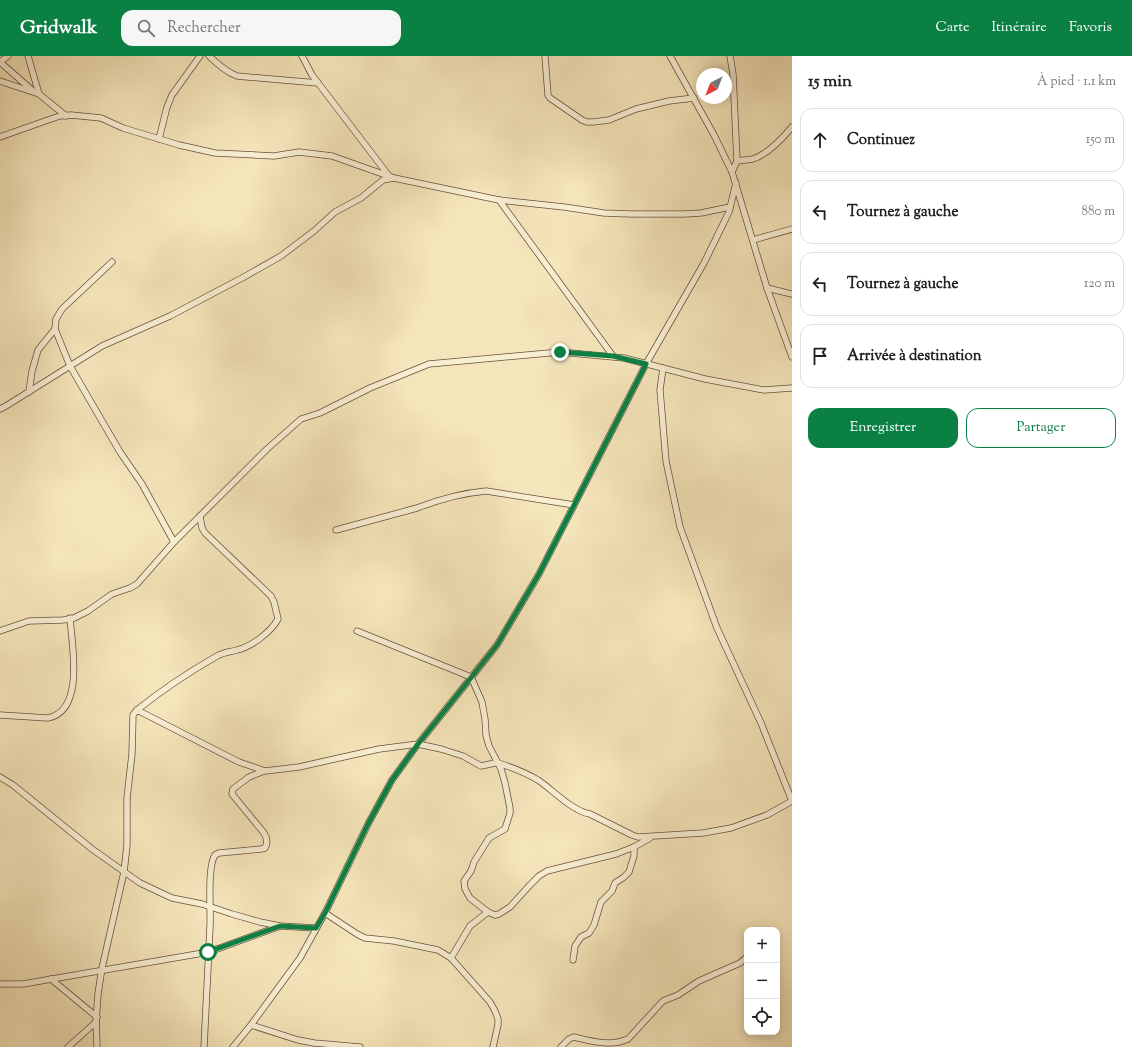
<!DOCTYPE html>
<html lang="fr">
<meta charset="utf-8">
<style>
body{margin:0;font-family:"Sorts Mill Goudy",serif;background:#f6f6f6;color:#222}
.controls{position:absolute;right:12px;bottom:12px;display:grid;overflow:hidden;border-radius:8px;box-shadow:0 2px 10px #0003}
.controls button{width:36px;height:36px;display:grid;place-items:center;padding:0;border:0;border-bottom:1px solid #e0e0e0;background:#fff;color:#222;font:20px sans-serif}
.compass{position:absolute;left:696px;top:12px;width:36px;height:36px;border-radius:50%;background:#fff;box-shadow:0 2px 10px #0003;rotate:222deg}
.stop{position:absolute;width:12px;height:12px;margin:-9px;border:3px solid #0b8043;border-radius:50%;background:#fff}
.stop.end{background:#0b8043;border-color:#fff;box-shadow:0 1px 4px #0008}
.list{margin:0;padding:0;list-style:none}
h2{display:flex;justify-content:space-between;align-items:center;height:52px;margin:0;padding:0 16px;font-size:17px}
h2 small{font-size:13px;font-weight:400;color:#767676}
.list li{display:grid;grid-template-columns:26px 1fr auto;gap:12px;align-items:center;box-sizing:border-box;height:64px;margin:0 8px 8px;padding:0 8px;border:1px solid #e0e0e0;border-radius:12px}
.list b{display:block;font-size:15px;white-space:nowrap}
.list em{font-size:13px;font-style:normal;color:#767676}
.actions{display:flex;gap:8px;padding:12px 16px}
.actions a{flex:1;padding:9px 0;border:1px solid #0b8043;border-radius:12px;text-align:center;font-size:14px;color:#0b8043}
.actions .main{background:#0b8043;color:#fff}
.icon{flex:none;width:22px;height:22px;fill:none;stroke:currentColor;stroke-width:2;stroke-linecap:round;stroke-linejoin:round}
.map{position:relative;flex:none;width:792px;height:991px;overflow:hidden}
header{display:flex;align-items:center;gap:24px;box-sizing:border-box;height:56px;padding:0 20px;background:#0b8043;color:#fff}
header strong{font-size:19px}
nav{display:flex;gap:22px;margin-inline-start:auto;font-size:14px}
.search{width:280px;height:36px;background:#f6f6f6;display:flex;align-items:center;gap:10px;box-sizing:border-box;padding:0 14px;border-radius:12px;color:#767676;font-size:15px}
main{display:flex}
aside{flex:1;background:#fff}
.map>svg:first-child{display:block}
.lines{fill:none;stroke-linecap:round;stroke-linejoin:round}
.minor-casing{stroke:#69513e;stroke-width:7}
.minor{stroke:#f8eed2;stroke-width:5.5}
.route{stroke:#0b8043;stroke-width:5}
</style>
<header>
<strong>Gridwalk</strong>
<div class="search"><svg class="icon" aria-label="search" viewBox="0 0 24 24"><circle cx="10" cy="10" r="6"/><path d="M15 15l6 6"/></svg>Rechercher</div>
<nav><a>Carte</a><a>Itinéraire</a><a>Favoris</a></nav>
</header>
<main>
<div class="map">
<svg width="792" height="991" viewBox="0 0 792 991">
<rect width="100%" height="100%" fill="#f5e5ba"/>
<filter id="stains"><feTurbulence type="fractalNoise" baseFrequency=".005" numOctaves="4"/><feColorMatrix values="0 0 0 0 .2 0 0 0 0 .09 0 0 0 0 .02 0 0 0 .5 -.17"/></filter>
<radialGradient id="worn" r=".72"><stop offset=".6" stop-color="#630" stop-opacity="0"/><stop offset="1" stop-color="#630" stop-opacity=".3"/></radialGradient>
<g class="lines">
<g class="minor-casing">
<g id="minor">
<path d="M28 0 39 38"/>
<path d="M209 0C218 8 226 16 237 20L318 27"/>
<path d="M302 0 312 19 389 120"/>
<path d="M545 0 548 39 550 42 582 64 587 66H593L609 64 636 53 669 45 694 42"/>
<path d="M670 0 714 79 732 116 767 232 792 301"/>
<path d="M730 0 733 18 737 105 732 116"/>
<path d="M0 6 32 34"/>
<path d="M0 6 8 0"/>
<path d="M0 25 39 38 66 60"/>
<path d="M0 81 48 64 60 60 71 59 101 62 123 72 179 89 215 97 274 100 299 96 332 100 394 122 499 144 564 151 604 157 631 158H684L701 157 730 151"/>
<path d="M159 83 167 51 172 39 200 0"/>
<path d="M737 105C743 104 748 104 753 103 768 98 782 83 792 71"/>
<path d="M499 144 613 300"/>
<path d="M753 184 792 173"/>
<path d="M112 206 62 253 56 263 55 273 70 310 120 396 142 428 174 486"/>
<path d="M767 232 792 238"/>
<path d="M663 312 660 334 666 405 680 471 717 572 761 667 792 745"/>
<path d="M29 336 32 315 38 294 55 273"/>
<path d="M0 353 6 350 102 290 170 260 244 221 281 200 314 175 335 156 361 142 383 124 394 122"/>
<path d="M336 474 417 452C438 444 463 437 486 435L574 449"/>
<path d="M0 575 29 565 63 564 74 562 88 555 112 538 130 532 137 528 174 486 267 393 301 363 320 357 370 332 429 308 560 296 624 302 705 323 764 334 792 332"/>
<path d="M357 575 471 621 482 646 485 663 486 679 489 690 501 713 505 727 510 752V757L505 773 489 782 474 806 471 815 464 825 465 833 470 842 488 856 495 859 499 858 510 851 529 830 539 820 547 815 616 798 634 791 650 782"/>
<path d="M137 654C162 634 189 616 217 600 224 596 230 596 237 594 251 591 271 576 278 563L274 546 271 540 205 477 202 472 200 460"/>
<path d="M0 659 48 662C85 655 72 589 70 562"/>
<path d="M0 721 13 729 92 793 140 827 172 842 202 848 232 858 260 866 280 870 316 872"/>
<path d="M325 857 357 878 365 882 394 885 438 894 451 902 490 946 495 955 498 963V969L493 991"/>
<path d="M451 902 470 870 488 856"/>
<path d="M573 904 575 890 581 881 589 877 594 869 601 846 612 835 615 827 624 821 629 816 634 800V791"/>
<path d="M51 923 97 961"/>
<path d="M0 928H23L209 896 280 870"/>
<path d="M251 969 298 984 314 987 360 991"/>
<path d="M68 991 96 966"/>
<path d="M97 991 96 966 98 938 102 912 124 816 127 789V742L132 698 133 659 137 654 239 706 265 715 299 711 379 693 418 688 441 693 463 700 481 710 495 707H498C511 711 526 717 538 724 553 734 572 755 590 758L632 779 638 781 703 777 731 772 767 759 792 745"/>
<path d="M204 991C206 951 208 911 210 871 211 855 207 811 215 799L219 797 261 793 265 792C268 787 267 782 264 777L232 738 233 733 249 721 264 715"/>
<path d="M233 991 251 969 300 902 325 857 368 768 392 724 418 688 497 589 539 518 646 308 704 207 729 156 736 127"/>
<path d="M561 991 569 983 574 981C592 985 610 991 628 983L663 945 678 939 699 925 740 907 747 901"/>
</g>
</g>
<use href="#minor" class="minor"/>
</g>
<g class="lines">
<path class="route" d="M208 896 280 870 316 872 325 857 368 768 392 724 418 688 497 589 539 518 646 308 613 300 560 296"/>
</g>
<rect width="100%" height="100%" filter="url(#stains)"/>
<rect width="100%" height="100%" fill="url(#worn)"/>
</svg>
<div class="controls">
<button>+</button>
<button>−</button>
<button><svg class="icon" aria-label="locate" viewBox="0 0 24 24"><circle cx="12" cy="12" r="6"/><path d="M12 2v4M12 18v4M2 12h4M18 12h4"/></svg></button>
</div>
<svg class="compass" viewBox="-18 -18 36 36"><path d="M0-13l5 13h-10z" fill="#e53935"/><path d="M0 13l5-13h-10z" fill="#767676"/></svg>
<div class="stop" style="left:208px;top:896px"></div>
<div class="stop end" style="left:560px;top:296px"></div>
</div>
<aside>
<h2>15 min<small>À pied · 1.1 km</small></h2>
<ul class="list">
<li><svg class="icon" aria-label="ahead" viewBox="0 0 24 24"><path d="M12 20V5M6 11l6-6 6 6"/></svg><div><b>Continuez</b></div><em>150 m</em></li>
<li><svg class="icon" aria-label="left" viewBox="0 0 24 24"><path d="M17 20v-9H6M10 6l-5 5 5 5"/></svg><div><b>Tournez à gauche</b></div><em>880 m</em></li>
<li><svg class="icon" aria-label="left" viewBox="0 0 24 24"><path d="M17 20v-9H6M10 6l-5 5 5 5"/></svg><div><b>Tournez à gauche</b></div><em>120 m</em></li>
<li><svg class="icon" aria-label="arrive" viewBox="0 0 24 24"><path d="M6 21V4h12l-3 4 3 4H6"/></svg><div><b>Arrivée à destination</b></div></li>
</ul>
<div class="actions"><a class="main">Enregistrer</a><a>Partager</a></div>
</aside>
</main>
